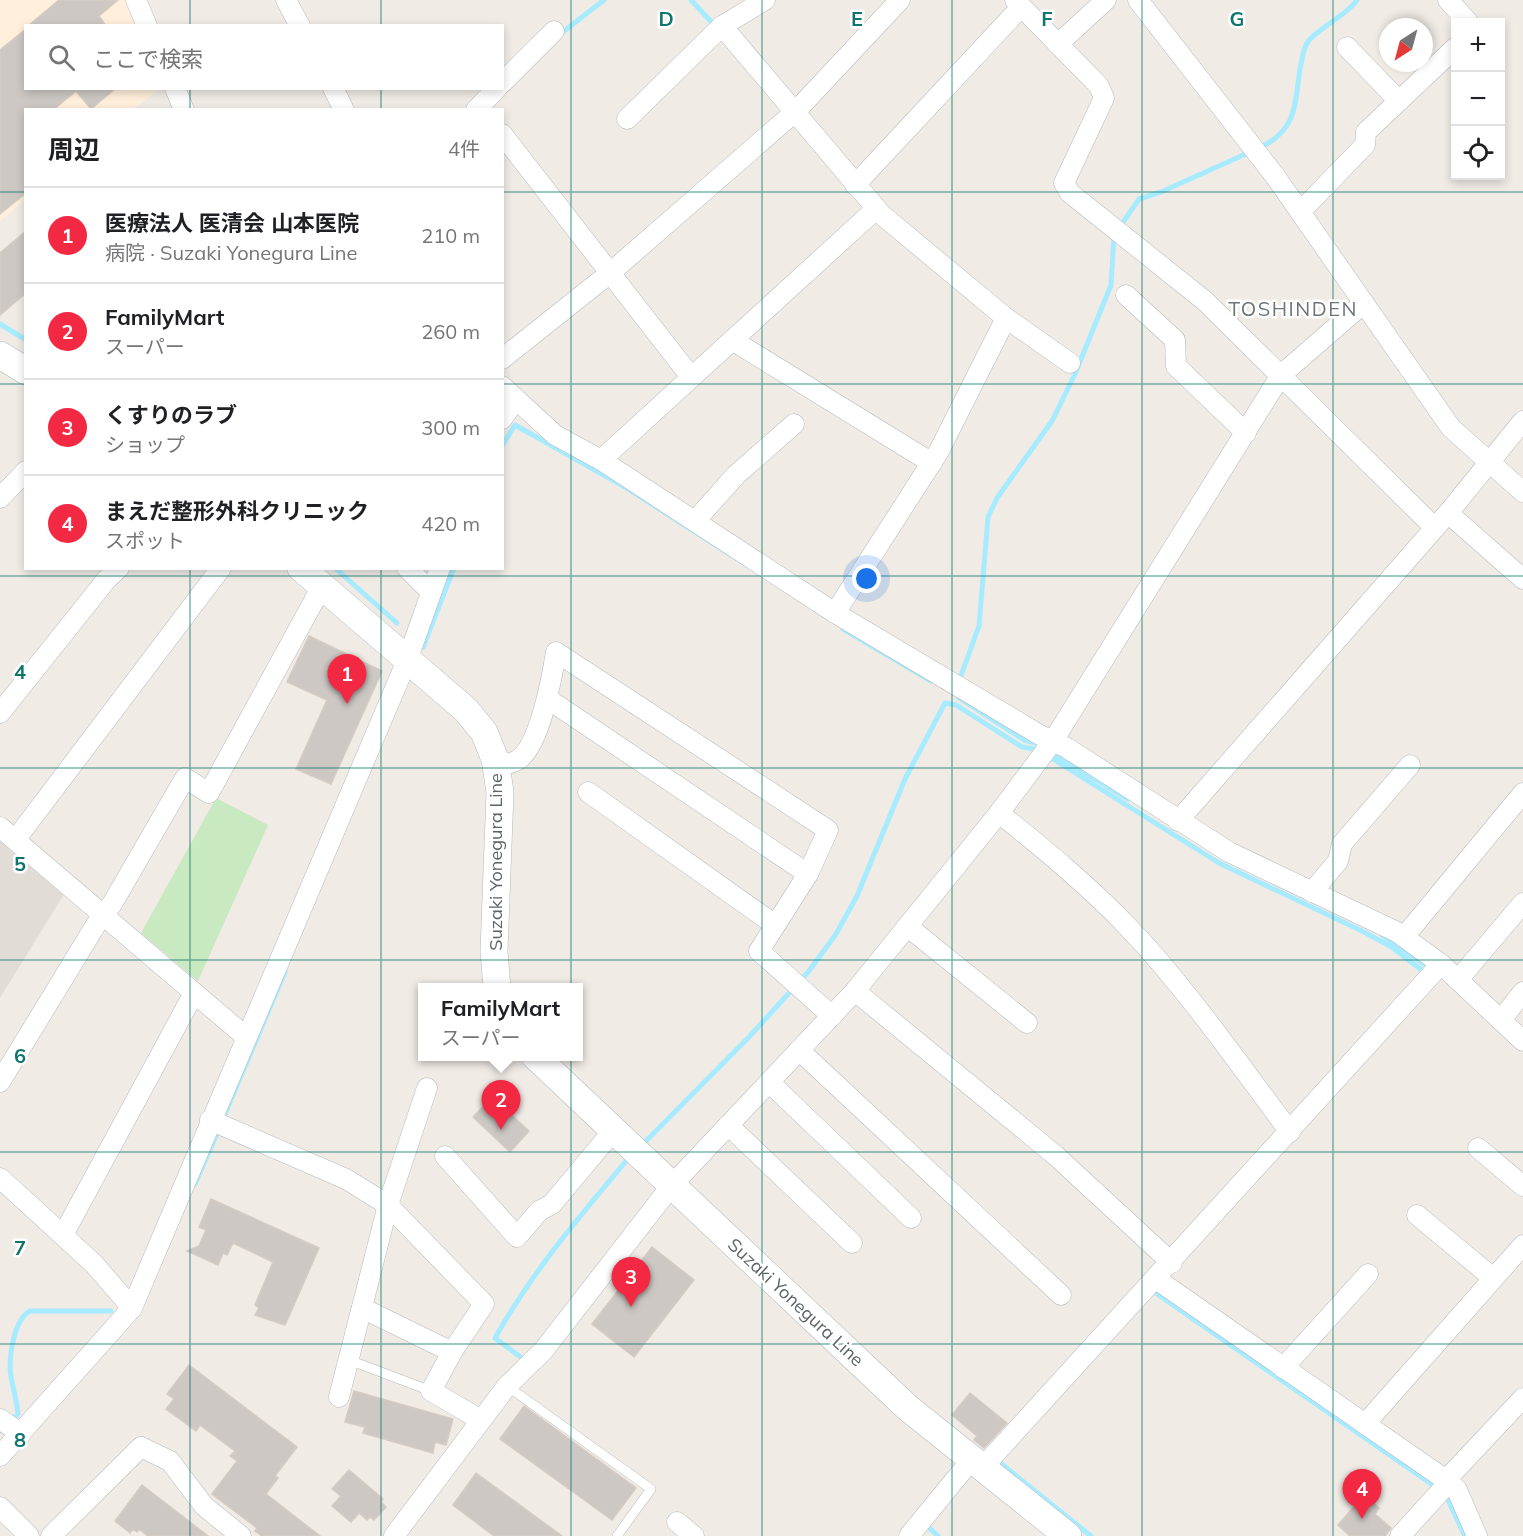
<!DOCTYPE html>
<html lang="ja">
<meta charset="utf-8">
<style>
body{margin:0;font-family:Mulish,"Noto Sans JP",sans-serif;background:#f6f6f6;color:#202124}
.controls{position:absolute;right:18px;top:18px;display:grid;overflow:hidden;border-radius:0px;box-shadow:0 3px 9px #0003}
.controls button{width:54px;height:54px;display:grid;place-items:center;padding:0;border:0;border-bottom:2px solid #e0e0e0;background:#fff;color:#202124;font:30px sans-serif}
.compass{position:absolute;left:1379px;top:18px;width:54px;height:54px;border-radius:50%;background:#fff;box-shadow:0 3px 9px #0003;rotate:216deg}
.you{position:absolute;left:867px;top:579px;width:21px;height:21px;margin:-15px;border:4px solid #fff;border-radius:50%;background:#1a73e8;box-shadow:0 0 0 9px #1a73e833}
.badge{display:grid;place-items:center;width:39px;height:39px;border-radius:50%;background:#f32843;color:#fff;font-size:20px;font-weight:700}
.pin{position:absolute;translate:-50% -50px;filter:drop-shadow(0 2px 3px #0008)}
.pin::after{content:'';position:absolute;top:32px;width:21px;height:18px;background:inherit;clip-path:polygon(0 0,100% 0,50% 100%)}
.popup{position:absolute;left:418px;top:983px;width:165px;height:78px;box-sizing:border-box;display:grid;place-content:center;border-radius:0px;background:#fff;filter:drop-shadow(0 2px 4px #0005);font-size:20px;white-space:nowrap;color:#757577}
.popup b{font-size:22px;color:#202124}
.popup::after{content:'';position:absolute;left:50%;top:100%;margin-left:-12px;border:12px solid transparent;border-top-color:#fff}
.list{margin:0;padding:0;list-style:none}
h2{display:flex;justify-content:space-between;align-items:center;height:78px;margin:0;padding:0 24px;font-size:26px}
h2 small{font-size:20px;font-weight:400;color:#757577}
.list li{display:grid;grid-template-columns:39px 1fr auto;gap:18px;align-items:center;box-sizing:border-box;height:96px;padding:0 24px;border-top:2px solid #e0e0e0}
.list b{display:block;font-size:22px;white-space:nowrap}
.list p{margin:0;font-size:20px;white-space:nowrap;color:#757577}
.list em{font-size:20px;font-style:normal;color:#757577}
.icon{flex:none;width:33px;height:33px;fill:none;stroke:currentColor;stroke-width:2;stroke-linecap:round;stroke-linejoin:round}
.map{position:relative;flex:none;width:1523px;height:1536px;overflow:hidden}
.search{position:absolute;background:#fff;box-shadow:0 3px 9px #0003;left:24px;top:24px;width:480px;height:66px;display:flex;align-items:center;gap:15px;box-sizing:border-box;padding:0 21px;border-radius:0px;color:#757577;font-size:22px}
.panel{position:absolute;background:#fff;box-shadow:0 3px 9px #0003;left:24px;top:108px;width:480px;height:462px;border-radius:0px}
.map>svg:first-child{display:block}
.commercial{fill:#ffefdb}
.education{fill:#e2dcd6}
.green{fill:#c9e9c0}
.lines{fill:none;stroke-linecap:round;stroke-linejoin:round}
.stream{stroke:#a6ebff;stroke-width:5}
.building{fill:#cdc8c4;stroke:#d5cbc3;stroke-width:1.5}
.service-casing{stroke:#b5b9bc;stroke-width:10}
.minor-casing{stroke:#b5b9bc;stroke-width:21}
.secondary-casing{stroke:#b3babd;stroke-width:28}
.service{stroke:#fff;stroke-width:9}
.minor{stroke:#fff;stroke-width:20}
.secondary{stroke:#fff;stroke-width:27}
.grid{fill:none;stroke:#0f766e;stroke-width:1.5;stroke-opacity:0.55}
.labels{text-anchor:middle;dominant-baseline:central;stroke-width:5;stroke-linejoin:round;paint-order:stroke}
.street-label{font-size:18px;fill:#5c6366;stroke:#fff}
.neighbourhood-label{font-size:20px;letter-spacing:1.5px;fill:#6d7578;stroke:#fff}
.grid-label{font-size:20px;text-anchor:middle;font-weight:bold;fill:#0f766e;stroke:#fff;stroke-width:5;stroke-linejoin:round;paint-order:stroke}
</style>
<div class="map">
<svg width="1523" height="1536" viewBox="0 0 1523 1536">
<rect width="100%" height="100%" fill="#f0ebe5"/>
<path class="commercial" d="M0 0H127L138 25 26 26V88L159 89 134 109 26 110 25 200 0 221Z"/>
<path class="education" d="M0 839 64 894 0 998Z"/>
<path class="green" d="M216 798 268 825 198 981 141 933Z"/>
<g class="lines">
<g class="stream">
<path d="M691 0 716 27"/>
<path d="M559 35 604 0"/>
<path d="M1259 148C1309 125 1290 86 1306 45 1311 32 1348 15 1357 0"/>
<path d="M1119 228 1139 199 1161 192 1250 152"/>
<path d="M0 324 26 340"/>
<path d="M502 446 515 425 625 487 748 566"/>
<path d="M335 568 397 623"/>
<path d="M843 629 931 681"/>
<path d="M423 647 454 568"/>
<path d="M959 681 979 626 988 517 997 498 1052 421 1075 374 1111 285 1114 235"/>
<path d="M959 698 1024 740 1036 743"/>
<path d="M1049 751 1128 799"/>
<path d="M1382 935 1431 969"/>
<path d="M222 1121 285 972"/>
<path d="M646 1141 749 1037 809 971 836 934 857 896 905 779 945 703 956 705 1022 747 1035 749 1053 759 1219 863 1362 931 1390 946 1427 974"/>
<path d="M195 1184 219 1129"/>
<path d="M1157 1294 1430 1483 1447 1498 1465 1536"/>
<path d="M522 1358 495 1338C532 1272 579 1217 627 1160"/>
<path d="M0 1431 18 1414C17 1401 13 1389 11 1376 8 1358 14 1319 30 1311H111"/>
<path d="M999 1462 1091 1536"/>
<path d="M926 1525 938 1536"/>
</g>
</g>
<g class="building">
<path d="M59 0H118L99 16 106 26H28Z"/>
<path d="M26 29V88H116L91 109 76 91 53 110H26V193L0 214V50Z"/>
<path d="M26 231V293L0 315V253Z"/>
<path d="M309 636 382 671 331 784 296 769 327 700 287 682Z"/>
<path d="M492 1097 529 1131 510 1152 473 1117Z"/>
<path d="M211 1199 319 1248 285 1325 255 1315 259 1308 255 1305 273 1262 233 1243 227 1255 223 1253 218 1265 187 1251 199 1246 206 1230 199 1227Z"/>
<path d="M652 1247 694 1280 634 1357 592 1324Z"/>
<path d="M189 1365 297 1447 275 1476 278 1478 266 1494 320 1536H262L255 1531 257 1528 212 1494 237 1461 230 1456 235 1451 200 1425 196 1431 166 1409 174 1399 167 1394Z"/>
<path d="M354 1391 453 1419 446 1445 435 1442 433 1453 363 1433 365 1427 345 1422Z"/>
<path d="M970 1393 1007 1423 984 1448 974 1440 977 1436 952 1415Z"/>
<path d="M524 1406 636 1488 612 1520 500 1439Z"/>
<path d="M349 1470 383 1499 381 1502 386 1507 374 1520 370 1517 367 1520 359 1513 351 1522 332 1506 341 1496 332 1489Z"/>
<path d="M476 1473 562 1536H494L453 1505Z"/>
<path d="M142 1485 208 1536H148L139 1529 137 1532 133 1529 130 1533 115 1521Z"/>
<path d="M1364 1495 1379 1508 1375 1514 1391 1528 1385 1536H1350L1338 1525Z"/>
</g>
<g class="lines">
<g class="service-casing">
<g id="service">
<path d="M349 1360 431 1391"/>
<path d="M507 1386 651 1489 617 1536"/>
</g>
</g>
<g class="minor-casing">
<g id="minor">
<path d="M136 0 147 26"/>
<path d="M286 0 300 26"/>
<path d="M1015 0 1099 86 1104 98 1064 183 1070 193 1205 301 1435 528"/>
<path d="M1138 0 1275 176 1451 428 1523 492"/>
<path d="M1448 0 1468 22"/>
<path d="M722 26 882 215 1006 318 1070 363"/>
<path d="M1058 44 1106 0"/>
<path d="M1347 47 1399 101"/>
<path d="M502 83 554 31"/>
<path d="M175 88 184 110"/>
<path d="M333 88 344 110"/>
<path d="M476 110 497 88"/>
<path d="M627 119 722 26 765 0"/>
<path d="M502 134 691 377"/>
<path d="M855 185 1021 7"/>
<path d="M1300 212 1365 145 1366 132 1456 47"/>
<path d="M1126 295 1175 340 1176 366 1246 433"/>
<path d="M732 340 932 463"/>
<path d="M502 359 610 273 796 111 900 0"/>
<path d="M502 386 555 435 601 460 835 613 1040 735 1067 748 1229 852 1397 932 1441 964 1523 1041"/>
<path d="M502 419 516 399"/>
<path d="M601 460 876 209"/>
<path d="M0 498 26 471"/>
<path d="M1448 513 1523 579"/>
<path d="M695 521 736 475 794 424"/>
<path d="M407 568 431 592"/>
<path d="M835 613 939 451 1006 318"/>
<path d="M548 699 808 874"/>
<path d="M0 713 107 579 119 568"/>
<path d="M496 767C503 765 514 763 519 759 540 744 552 677 556 652L828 830 808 874 759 951 832 1016"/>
<path d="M588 792 775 925"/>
<path d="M999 813C1044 849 1089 886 1129 928 1188 990 1238 1063 1290 1132"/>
<path d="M1178 821 1448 513 1523 421"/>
<path d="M0 827 246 1037"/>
<path d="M16 839 221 568"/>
<path d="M1312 892 1338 861 1342 844 1410 765"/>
<path d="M907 926 1027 1023"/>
<path d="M1404 937 1523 793"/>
<path d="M1458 980 1523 903"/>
<path d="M855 991 1055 1155 1172 1263"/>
<path d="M1501 1020 1523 992"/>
<path d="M799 1050 1061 1295"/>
<path d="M0 1082 97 923 112 904 185 778 209 793 322 586"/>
<path d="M769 1082 911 1218"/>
<path d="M210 1120 346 1179 388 1205 484 1304 452 1352 431 1391 481 1420"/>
<path d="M728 1125 852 1243"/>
<path d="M1478 1148 1523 1186"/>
<path d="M445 1156 517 1237 539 1211 552 1204 613 1131"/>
<path d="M0 1178 94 1264 132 1308"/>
<path d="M1417 1215 1493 1278"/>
<path d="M63 1235 194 993"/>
<path d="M1156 1279 1446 1480 1457 1490 1477 1536"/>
<path d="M362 1308 452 1352"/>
<path d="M1283 1368 1368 1274"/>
<path d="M339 1397 388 1205 427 1088"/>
<path d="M0 1419 21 1434"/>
<path d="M1365 1424 1523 1245"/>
<path d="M0 1456 132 1308 408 658 440 568"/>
<path d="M983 1467 1441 964"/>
<path d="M1446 1480 1523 1398"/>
<path d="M0 1507 29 1536"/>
<path d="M677 1522 694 1536"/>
<path d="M51 1536 141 1447 170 1461 204 1506 241 1536"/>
<path d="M394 1536 507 1386 543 1351 672 1185 855 991 999 813 1053 741 1281 375 1364 303"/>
<path d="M909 1536 972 1459"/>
<path d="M1400 1536 1449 1482"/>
</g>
</g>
<g class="secondary-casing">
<g id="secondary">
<path d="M0 355 26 371"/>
<path d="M301 568 466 710 484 732 495 759 500 792 494 951 497 988"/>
<path d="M535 1056 908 1408 1068 1536"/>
</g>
</g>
<use href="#service" class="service"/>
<use href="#minor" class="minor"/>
<use href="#secondary" class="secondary"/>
</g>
<path class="grid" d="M190 0V26M381 0V26M571 0V1536M762 0V1536M952 0V1536M1142 0V1536M1333 0V1536M190 88V110M381 88V110M0 192H26M502 192H1523M0 384H26M502 384H1523M190 568V1536M381 568V1536M0 576H1523M0 768H1523M0 960H1523M0 1152H1523M0 1344H1523"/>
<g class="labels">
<g class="street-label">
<text transform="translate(495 862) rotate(-90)">Suzaki Yonegura Line</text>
<text transform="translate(796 1302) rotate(43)">Suzaki Yonegura Line</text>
</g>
<g class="neighbourhood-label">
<text x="1293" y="308">TOSHINDEN</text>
</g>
</g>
<g class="grid-label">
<text x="666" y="26">D</text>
<text x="857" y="26">E</text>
<text x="1047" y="26">F</text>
<text x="1237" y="26">G</text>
<text x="20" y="679">4</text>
<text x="20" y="871">5</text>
<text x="20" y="1063">6</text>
<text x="20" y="1255">7</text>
<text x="20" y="1447">8</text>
</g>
</svg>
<div class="controls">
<button>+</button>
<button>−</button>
<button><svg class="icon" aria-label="locate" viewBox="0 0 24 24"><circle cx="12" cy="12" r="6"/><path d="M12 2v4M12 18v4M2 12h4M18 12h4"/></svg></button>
</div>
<svg class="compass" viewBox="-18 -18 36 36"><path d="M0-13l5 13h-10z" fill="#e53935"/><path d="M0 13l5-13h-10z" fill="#757577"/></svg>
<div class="you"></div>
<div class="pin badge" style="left:347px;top:704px">1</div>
<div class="pin badge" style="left:501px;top:1130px">2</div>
<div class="popup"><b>FamilyMart</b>スーパー</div>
<div class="pin badge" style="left:631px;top:1307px">3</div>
<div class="pin badge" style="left:1362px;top:1519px">4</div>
<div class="search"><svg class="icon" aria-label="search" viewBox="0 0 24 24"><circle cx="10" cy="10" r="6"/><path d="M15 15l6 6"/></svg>ここで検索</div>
<section class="panel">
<h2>周辺<small>4件</small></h2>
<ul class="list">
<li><span class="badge">1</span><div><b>医療法人 医清会 山本医院</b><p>病院 · Suzaki Yonegura Line</p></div><em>210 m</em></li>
<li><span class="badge">2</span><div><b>FamilyMart</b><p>スーパー</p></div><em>260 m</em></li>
<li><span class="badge">3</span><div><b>くすりのラブ</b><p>ショップ</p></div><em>300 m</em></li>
<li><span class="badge">4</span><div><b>まえだ整形外科クリニック</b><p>スポット</p></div><em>420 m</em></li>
</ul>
</section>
</div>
